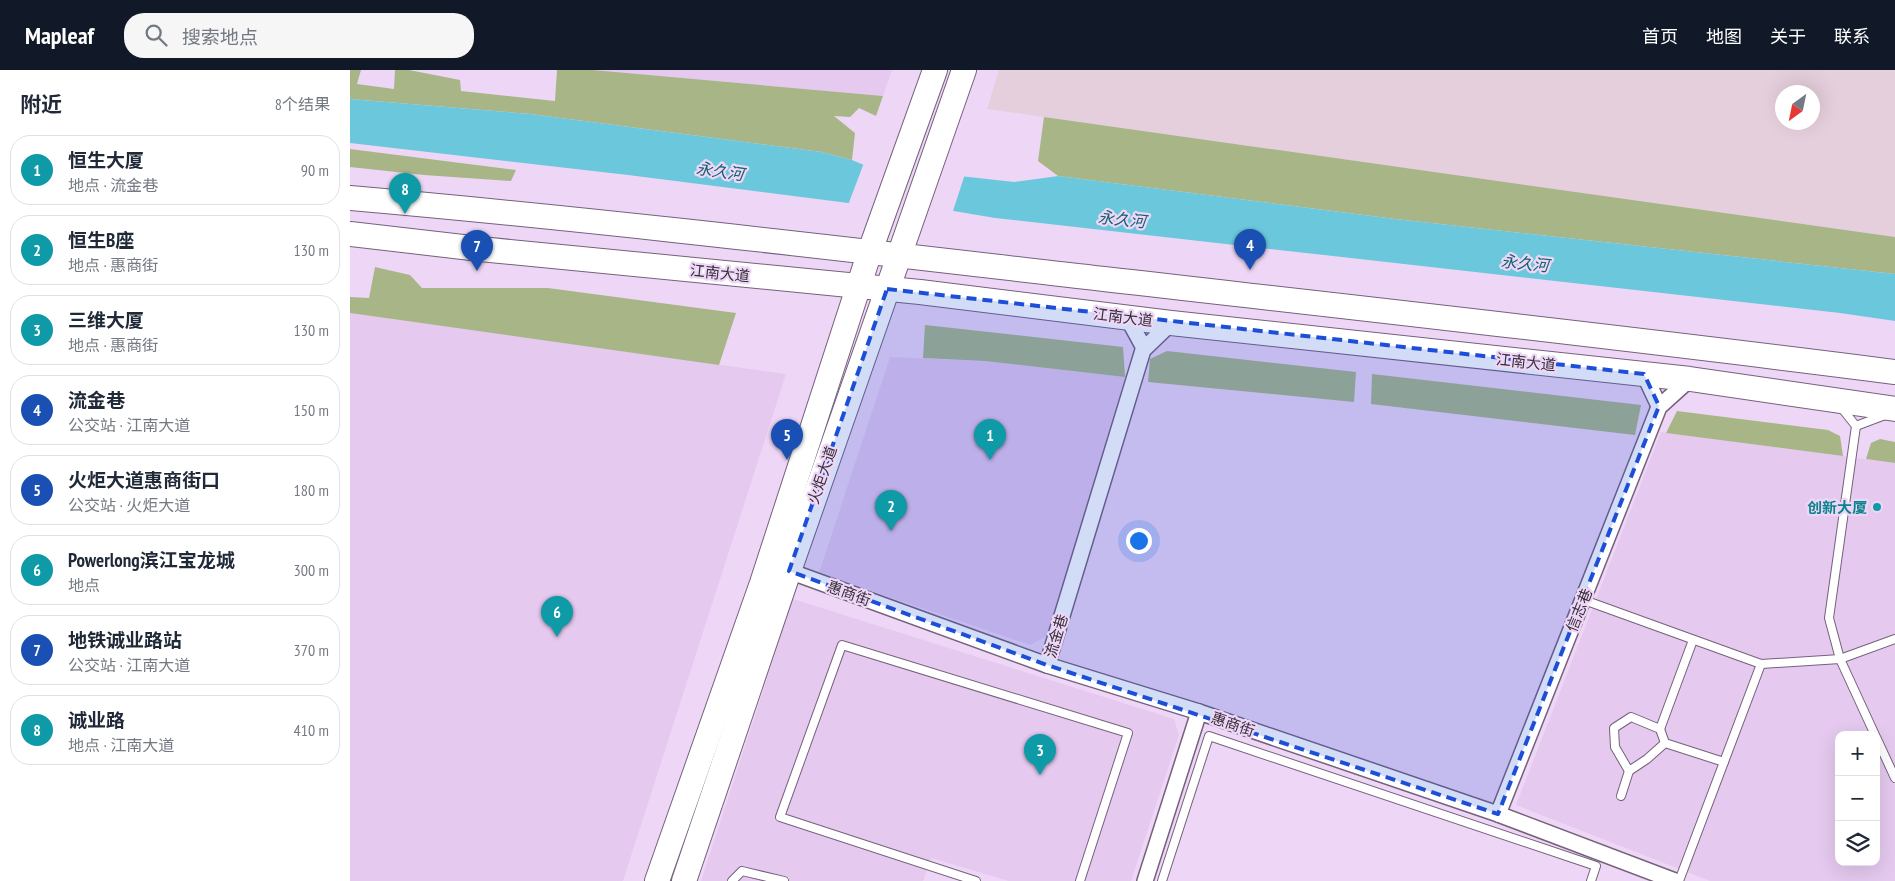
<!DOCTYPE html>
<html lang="zh">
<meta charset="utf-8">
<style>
body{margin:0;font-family:"PT Sans Narrow","Noto Sans SC",sans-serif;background:#f6f6f7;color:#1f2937}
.controls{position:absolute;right:15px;bottom:15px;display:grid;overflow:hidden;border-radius:10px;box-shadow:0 5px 20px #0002}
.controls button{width:45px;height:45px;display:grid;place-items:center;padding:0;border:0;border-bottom:1px solid #e0e1e3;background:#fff;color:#1f2937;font:25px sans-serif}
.compass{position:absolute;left:1425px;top:15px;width:45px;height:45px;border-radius:50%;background:#fff;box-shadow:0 5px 20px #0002;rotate:213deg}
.you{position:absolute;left:788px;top:470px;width:18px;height:18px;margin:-12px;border:4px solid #fff;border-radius:50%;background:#1a73e8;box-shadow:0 0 0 8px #1a73e833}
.badge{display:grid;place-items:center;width:32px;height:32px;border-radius:50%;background:#111827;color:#fff;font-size:16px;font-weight:700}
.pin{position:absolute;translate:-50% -41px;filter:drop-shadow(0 1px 2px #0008)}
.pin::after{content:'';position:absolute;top:26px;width:18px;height:15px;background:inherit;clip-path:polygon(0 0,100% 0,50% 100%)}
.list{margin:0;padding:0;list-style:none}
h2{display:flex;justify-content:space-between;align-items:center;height:65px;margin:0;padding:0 20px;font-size:21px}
h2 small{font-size:16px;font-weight:400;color:#747a83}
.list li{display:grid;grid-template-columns:32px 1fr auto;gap:15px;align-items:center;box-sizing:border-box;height:70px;margin:0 10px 10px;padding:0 10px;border:1px solid #e0e1e3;border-radius:20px}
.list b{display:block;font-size:19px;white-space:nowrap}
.list p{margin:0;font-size:16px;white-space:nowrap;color:#747a83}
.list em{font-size:16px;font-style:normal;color:#747a83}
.icon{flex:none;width:28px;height:28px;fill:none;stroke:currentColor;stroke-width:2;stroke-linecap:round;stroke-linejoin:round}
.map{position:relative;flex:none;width:1545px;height:811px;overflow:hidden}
header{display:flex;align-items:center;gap:30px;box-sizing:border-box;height:70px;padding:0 25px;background:#111827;color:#fff}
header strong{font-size:24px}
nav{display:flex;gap:28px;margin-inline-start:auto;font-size:18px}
.search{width:350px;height:45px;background:#f6f6f7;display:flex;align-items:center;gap:12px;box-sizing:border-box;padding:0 18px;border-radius:20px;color:#747a83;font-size:19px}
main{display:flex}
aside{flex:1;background:#fff}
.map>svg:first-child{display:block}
.built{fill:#e5c9ef;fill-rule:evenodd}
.industrial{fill:#e6cfdc;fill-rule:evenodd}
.green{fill:#a8b687}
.water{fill:#6bc8dc}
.pier{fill:#eed7f6}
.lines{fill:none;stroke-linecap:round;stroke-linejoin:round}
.lane-casing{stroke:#75617c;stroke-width:10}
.street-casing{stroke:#75617c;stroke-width:18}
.primary-casing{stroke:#75617c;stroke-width:26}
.lane{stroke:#fff;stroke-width:8}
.street{stroke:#fff;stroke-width:15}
.primary{stroke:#fff;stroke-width:24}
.marked{fill:#1d4ed8;fill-opacity:0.2;stroke:#1d4ed8;stroke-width:4;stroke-dasharray:10 6;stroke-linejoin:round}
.culture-dot{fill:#0f9aa8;stroke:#eed7f6;stroke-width:2}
.labels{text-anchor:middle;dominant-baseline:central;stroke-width:4.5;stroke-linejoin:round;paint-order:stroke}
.street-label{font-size:15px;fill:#362e39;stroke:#eed7f6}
.culture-label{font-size:15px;font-weight:bold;fill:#0d838f;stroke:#eed7f6;text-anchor:end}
.water-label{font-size:16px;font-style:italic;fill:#11606e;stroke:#eed7f6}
</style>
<header>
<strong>Mapleaf</strong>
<div class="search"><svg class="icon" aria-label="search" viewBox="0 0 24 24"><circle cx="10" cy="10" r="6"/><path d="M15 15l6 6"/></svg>搜索地点</div>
<nav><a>首页</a><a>地图</a><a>关于</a><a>联系</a></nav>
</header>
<main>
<aside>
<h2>附近<small>8个结果</small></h2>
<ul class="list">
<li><span class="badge" style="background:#0f9aa8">1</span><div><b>恒生大厦</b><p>地点 · 流金巷</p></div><em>90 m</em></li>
<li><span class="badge" style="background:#0f9aa8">2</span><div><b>恒生B座</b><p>地点 · 惠商街</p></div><em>130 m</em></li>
<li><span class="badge" style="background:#0f9aa8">3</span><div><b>三维大厦</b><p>地点 · 惠商街</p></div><em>130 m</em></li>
<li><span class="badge" style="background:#1a4fb4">4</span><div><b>流金巷</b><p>公交站 · 江南大道</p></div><em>150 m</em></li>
<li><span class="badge" style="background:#1a4fb4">5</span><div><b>火炬大道惠商街口</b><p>公交站 · 火炬大道</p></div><em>180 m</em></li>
<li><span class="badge" style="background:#0f9aa8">6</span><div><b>Powerlong滨江宝龙城</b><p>地点</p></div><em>300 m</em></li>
<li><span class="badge" style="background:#1a4fb4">7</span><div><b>地铁诚业路站</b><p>公交站 · 江南大道</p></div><em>370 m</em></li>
<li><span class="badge" style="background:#0f9aa8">8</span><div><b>诚业路</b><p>地点 · 江南大道</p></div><em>410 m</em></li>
</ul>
</aside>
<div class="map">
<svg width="1545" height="811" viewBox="0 0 1545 811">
<rect width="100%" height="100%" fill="#eed7f6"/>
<g class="built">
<path d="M243 0H542L533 26Z"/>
<path d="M0 243 436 304 273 811H0Z"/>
<path d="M540 287 635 291 775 307 697 566 680 575 469 503Z"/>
<path d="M1311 362 1545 393V811H1360L1166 735ZM1489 665H1526V792H1489Z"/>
<path d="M443 529 824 649 829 665 781 811H659L581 788 573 811H351Z"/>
</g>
<path class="industrial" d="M649 0H1545V167L637 39ZM1432 22H1462V52H1432Z"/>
<g class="green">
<path d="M0 0H11L7 14 44 19 45 0H59L110 10 111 21 205 31 207 0H243L533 26 526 46 509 38 500 47 484 46 505 63 502 90 472 82 180 44 0 29Z"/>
<path d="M694 47 1545 167V204L1045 149 708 106 688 91Z"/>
<path d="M0 79 166 100 161 111 74 105 0 97Z"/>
<path d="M25 197 60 205 72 218H198L386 243 369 295 0 243V227L19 228Z"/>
<path d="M575 255 773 277 775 307 635 291 573 288Z"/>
<path d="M817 281 1006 302 1004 332 798 312 800 289Z"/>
<path d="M1022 304 1291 335 1285 365 1021 334Z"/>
<path d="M1327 341 1478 360 1490 366 1493 386 1316 363Z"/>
<path d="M1530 369 1545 372V393L1516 389 1521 373Z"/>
</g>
<path class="water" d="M0 29 180 44 472 82 502 90 528 101 601 105 664 112 708 106 1045 149 1545 204V251L1490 243 645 148 592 139 514 135 278 105 0 73Z"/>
<path class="pier" d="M514 93 529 98 615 104 602 144 498 135Z"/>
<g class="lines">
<g class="lane-casing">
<g id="lane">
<path d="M1490 336 1506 356 1479 548 1490 589 1525 665"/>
<path d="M1506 356 1535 345"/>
<path d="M1234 530 1411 594 1490 589 1545 569"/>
<path d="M1310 659 1343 570"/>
<path d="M1526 667 1545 708"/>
<path d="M1315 673 1310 659 1281 647 1264 658 1265 677 1279 701 1297 689 1315 673 1374 692"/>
<path d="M1271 726 1279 701"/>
<path d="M382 811 392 801 434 811"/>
<path d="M626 811 430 747 492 575 778 663 730 811"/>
<path d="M812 811 859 666 1246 796 1241 811"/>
<path d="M1329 811 1411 594"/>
</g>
</g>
<g class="street-casing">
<g id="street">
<path d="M777 247 794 278"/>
<path d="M1294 304 1309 336"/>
<path d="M439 501 697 595 849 642 1148 744 1325 811"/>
<path d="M697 595 793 280 821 253"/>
<path d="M1148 744 1309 337 1340 309"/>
<path d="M795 811 849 642"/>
</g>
</g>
<g class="primary-casing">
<g id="primary">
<path d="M0 128C252 150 502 180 754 209 1017 239 1281 268 1545 302"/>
<path d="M0 164 130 179 570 222 821 253 1340 309 1545 339"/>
<path d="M307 811 412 513 520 181 585 0"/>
<path d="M334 811 439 501 614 0"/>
</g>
</g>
<use href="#lane" class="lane"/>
<use href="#street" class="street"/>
<use href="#primary" class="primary"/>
</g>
<path class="marked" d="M537 219 1294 304 1309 336 1148 744 697 595 439 501Z"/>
<circle class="culture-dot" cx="1527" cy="437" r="5"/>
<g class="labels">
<g class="street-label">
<text transform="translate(370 203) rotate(6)">江南大道</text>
<text transform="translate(773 247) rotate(7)">江南大道</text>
<text transform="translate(1176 292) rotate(6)">江南大道</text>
<text transform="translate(472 405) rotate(-71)">火炬大道</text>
<text transform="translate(499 523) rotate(20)">惠商街</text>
<text transform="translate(1229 540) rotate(-68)">信志巷</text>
<text transform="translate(706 566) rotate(-73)">流金巷</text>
<text transform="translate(883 654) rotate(19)">惠商街</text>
</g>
<g class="culture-label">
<text x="1517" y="437">创新大厦</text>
</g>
<g class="water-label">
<text transform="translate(370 101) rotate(8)">永久河</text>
<text transform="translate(772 149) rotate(6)">永久河</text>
<text transform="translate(1175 193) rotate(6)">永久河</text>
</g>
</g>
</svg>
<div class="controls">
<button>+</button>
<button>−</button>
<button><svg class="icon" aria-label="layers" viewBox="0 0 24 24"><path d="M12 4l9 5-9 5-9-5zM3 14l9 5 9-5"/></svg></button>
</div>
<svg class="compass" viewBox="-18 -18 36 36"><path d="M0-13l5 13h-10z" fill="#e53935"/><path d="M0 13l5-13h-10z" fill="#747a83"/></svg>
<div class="you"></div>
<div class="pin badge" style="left:640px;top:390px;background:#0f9aa8">1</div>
<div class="pin badge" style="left:541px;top:461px;background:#0f9aa8">2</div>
<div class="pin badge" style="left:690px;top:705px;background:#0f9aa8">3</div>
<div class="pin badge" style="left:900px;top:200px;background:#1a4fb4">4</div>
<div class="pin badge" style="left:437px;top:390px;background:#1a4fb4">5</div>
<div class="pin badge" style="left:207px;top:567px;background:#0f9aa8">6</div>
<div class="pin badge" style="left:127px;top:201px;background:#1a4fb4">7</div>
<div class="pin badge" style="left:55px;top:144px;background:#0f9aa8">8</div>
</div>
</main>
